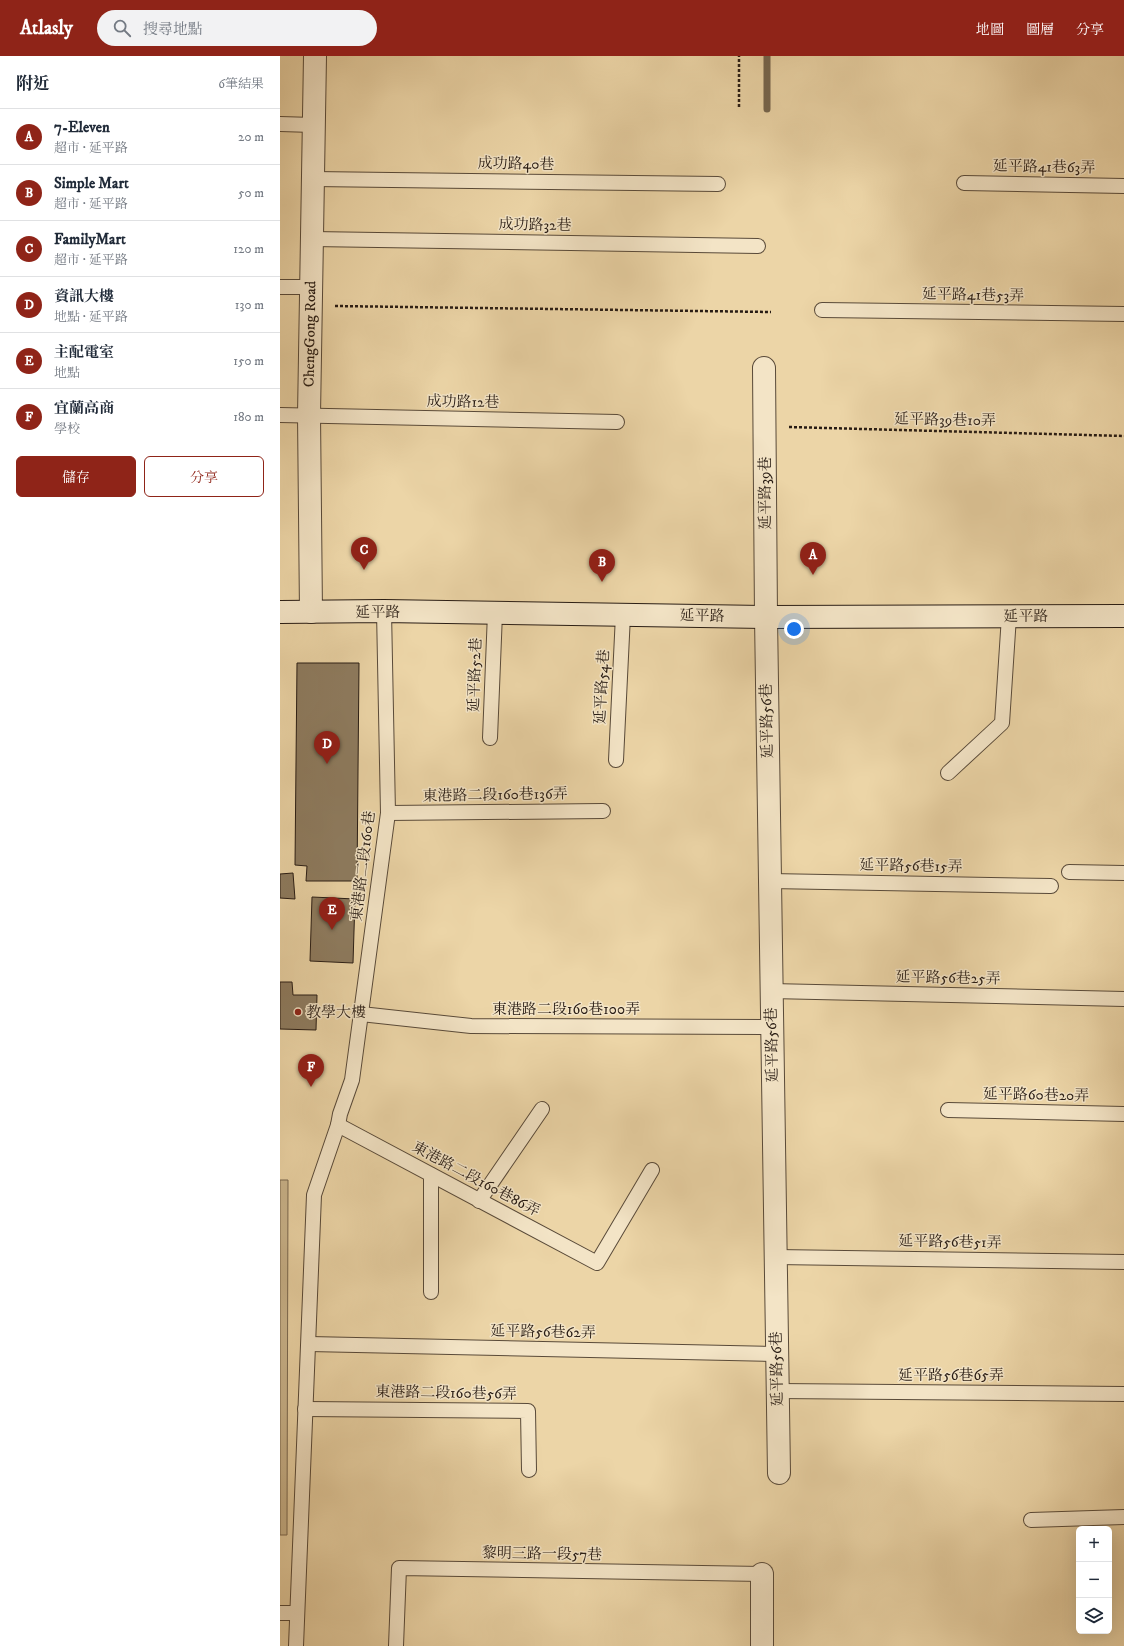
<!DOCTYPE html>
<html lang="zh-TW">
<meta charset="utf-8">
<style>
body{margin:0;font-family:"IM FELL DW Pica","Noto Serif TC",serif;background:#f2f2f3;color:#1f2937}
.controls{position:absolute;right:12px;bottom:12px;display:grid;overflow:hidden;border-radius:6px;box-shadow:0 4px 16px #0002}
.controls button{width:36px;height:36px;display:grid;place-items:center;padding:0;border:0;border-bottom:1px solid #e0e1e3;background:#fff;color:#1f2937;font:20px sans-serif}
.you{position:absolute;left:514px;top:573px;width:14px;height:14px;margin:-10px;border:3px solid #fff;border-radius:50%;background:#1a73e8;box-shadow:0 0 0 6px #1a73e833}
.badge{display:grid;place-items:center;width:26px;height:26px;border-radius:50%;background:#8f2418;color:#fff;font-size:13px;font-weight:700}
.pin{position:absolute;translate:-50% -33px;filter:drop-shadow(0 1px 2px #0008)}
.pin::after{content:'';position:absolute;top:21px;width:14px;height:12px;background:inherit;clip-path:polygon(0 0,100% 0,50% 100%)}
.list{margin:0;padding:0;list-style:none}
h2{display:flex;justify-content:space-between;align-items:center;height:52px;margin:0;padding:0 16px;font-size:17px}
h2 small{font-size:13px;font-weight:400;color:#747a83}
.list li{display:grid;grid-template-columns:26px 1fr auto;gap:12px;align-items:center;box-sizing:border-box;height:56px;padding:0 16px;border-top:1px solid #e0e1e3}
.list b{display:block;font-size:15px;white-space:nowrap}
.list p{margin:0;font-size:13px;white-space:nowrap;color:#747a83}
.list em{font-size:13px;font-style:normal;color:#747a83}
.actions{display:flex;gap:8px;padding:12px 16px}
.actions a{flex:1;padding:9px 0;border:1px solid #8f2418;border-radius:6px;text-align:center;font-size:14px;color:#8f2418}
.actions .main{background:#8f2418;color:#fff}
.icon{flex:none;width:22px;height:22px;fill:none;stroke:currentColor;stroke-width:2;stroke-linecap:round;stroke-linejoin:round}
.map{position:relative;flex:none;width:844px;height:1590px;overflow:hidden}
header{display:flex;align-items:center;gap:24px;box-sizing:border-box;height:56px;padding:0 20px;background:#8f2418;color:#fff}
header strong{font-size:19px}
nav{display:flex;gap:22px;margin-inline-start:auto;font-size:14px}
.search{width:280px;height:36px;background:#f2f2f3;display:flex;align-items:center;gap:10px;box-sizing:border-box;padding:0 14px;border-radius:22px;color:#747a83;font-size:15px}
main{display:flex}
aside{flex:1;background:#fff}
.map>svg:first-child{display:block}
.green{fill:#cbb68e;stroke:#7a6951}
.lines{fill:none;stroke-linecap:round;stroke-linejoin:round}
.stream{stroke:#75654e;stroke-width:7}
.building{fill:#8e7c60;stroke:#281c14}
.lane-casing{stroke:#594a39;stroke-width:16}
.street-casing{stroke:#594a39;stroke-width:24}
.secondary-casing{stroke:#281c14;stroke-width:24}
.path{stroke:#281c14;stroke-width:2.5;stroke-dasharray:3 2;stroke-linecap:butt}
.lane{stroke:#f3e4c6;stroke-width:14}
.street{stroke:#f3e4c6;stroke-width:22}
.secondary{stroke:#f3e4c6;stroke-width:22}
.poi-dot{fill:#8f2418;stroke:#f3e4c6;stroke-width:1.5}
.labels{text-anchor:middle;dominant-baseline:central;stroke-width:3;stroke-linejoin:round;paint-order:stroke}
.street-label{font-size:15px;fill:#281c14;stroke:#f3e4c6}
.poi-label{font-size:15px;fill:#281c14;stroke:#f3e4c6;text-anchor:start}
</style>
<header>
<strong>Atlasly</strong>
<div class="search"><svg class="icon" aria-label="search" viewBox="0 0 24 24"><circle cx="10" cy="10" r="6"/><path d="M15 15l6 6"/></svg>搜尋地點</div>
<nav><a>地圖</a><a>圖層</a><a>分享</a></nav>
</header>
<main>
<aside>
<h2>附近<small>6筆結果</small></h2>
<ul class="list">
<li><span class="badge">A</span><div><b>7-Eleven</b><p>超市 · 延平路</p></div><em>20 m</em></li>
<li><span class="badge">B</span><div><b>Simple Mart</b><p>超市 · 延平路</p></div><em>50 m</em></li>
<li><span class="badge">C</span><div><b>FamilyMart</b><p>超市 · 延平路</p></div><em>120 m</em></li>
<li><span class="badge">D</span><div><b>資訊大樓</b><p>地點 · 延平路</p></div><em>130 m</em></li>
<li><span class="badge">E</span><div><b>主配電室</b><p>地點</p></div><em>150 m</em></li>
<li><span class="badge">F</span><div><b>宜蘭高商</b><p>學校</p></div><em>180 m</em></li>
</ul>
<div class="actions"><a class="main">儲存</a><a>分享</a></div>
</aside>
<div class="map">
<svg width="844" height="1590" viewBox="0 0 844 1590">
<rect width="100%" height="100%" fill="#ecd5a7"/>
<filter id="stains"><feTurbulence type="fractalNoise" baseFrequency=".005" numOctaves="4"/><feColorMatrix values="0 0 0 0 .2 0 0 0 0 .09 0 0 0 0 .02 0 0 0 .5 -.17"/></filter>
<radialGradient id="worn" r=".72"><stop offset=".6" stop-color="#630" stop-opacity="0"/><stop offset="1" stop-color="#630" stop-opacity=".3"/></radialGradient>
<path class="green" d="M0 1124H8L7 1479H0Z"/>
<g class="lines">
<path class="stream" d="M487 0V53"/>
</g>
<g class="building">
<path d="M17 607H79L77 825H26L27 810 15 809Z"/>
<path d="M13 817 15 843 0 842V818Z"/>
<path d="M32 841 75 843 73 907 30 905Z"/>
<path d="M0 926H12L13 939H37L36 974 0 973Z"/>
</g>
<g class="lines">
<g class="lane-casing">
<g id="lane">
<path d="M0 68 33 69"/>
<path d="M33 123 438 128"/>
<path d="M684 127 844 130"/>
<path d="M32 183 478 190"/>
<path d="M0 231H30"/>
<path d="M542 254 844 258"/>
<path d="M0 359 337 366"/>
<path d="M210 682 215 557"/>
<path d="M336 704 343 559"/>
<path d="M668 717 722 667 729 560"/>
<path d="M108 757 323 755"/>
<path d="M789 816 844 817"/>
<path d="M490 825 771 830"/>
<path d="M491 935 844 943"/>
<path d="M81 958 191 970 492 971"/>
<path d="M668 1054 844 1058"/>
<path d="M58 1069 317 1207 372 1114"/>
<path d="M199 1145 262 1053"/>
<path d="M496 1201 844 1206"/>
<path d="M151 1236V1119"/>
<path d="M29 1288 497 1298"/>
<path d="M497 1335 844 1338"/>
<path d="M25 1353 248 1355 249 1414"/>
<path d="M751 1464 844 1461"/>
<path d="M0 1557H17"/>
<path d="M16 1590 34 1139 58 1069 60 1058 72 1024 108 757 104 555"/>
<path d="M116 1590 119 1512 482 1518"/>
</g>
</g>
<g class="street-casing">
<g id="street">
<path d="M484 312 486 561 499 1417"/>
<path d="M31 556 29 359 35 0"/>
<path d="M482 1518V1590"/>
</g>
</g>
<g class="secondary-casing">
<path id="secondary" d="M0 556 104 555 486 561 844 560"/>
</g>
<g class="path">
<path d="M459 51V0"/>
<path d="M55 250 491 256"/>
<path d="M509 371 844 380"/>
</g>
<use href="#lane" class="lane"/>
<use href="#street" class="street"/>
<use href="#secondary" class="secondary"/>
</g>
<circle class="poi-dot" cx="18" cy="956" r="4"/>
<g class="labels">
<g class="street-label">
<text transform="translate(236 108) rotate(1)">成功路40巷</text>
<text transform="translate(764 111) rotate(1)">延平路41巷63弄</text>
<text transform="translate(255 169) rotate(1)">成功路32巷</text>
<text transform="translate(693 239) rotate(1)">延平路41巷53弄</text>
<text transform="translate(30 278) rotate(-89)">ChengGong Road</text>
<text transform="translate(183 346) rotate(1)">成功路12巷</text>
<text transform="translate(665 364) rotate(1)">延平路39巷10弄</text>
<text transform="translate(485 437) rotate(-90)">延平路39巷</text>
<text x="98" y="556">延平路</text>
<text transform="translate(422 560) rotate(1)">延平路</text>
<text x="746" y="560">延平路</text>
<text transform="translate(195 619) rotate(-88)">延平路52巷</text>
<text transform="translate(322 631) rotate(-87)">延平路54巷</text>
<text transform="translate(487 665) rotate(-91)">延平路56巷</text>
<text transform="translate(215 739) rotate(-1)">東港路二段160巷136弄</text>
<text transform="translate(83 810) rotate(-83)">東港路二段160巷</text>
<text transform="translate(631 810) rotate(1)">延平路56巷15弄</text>
<text transform="translate(668 922) rotate(1)">延平路56巷25弄</text>
<text x="286" y="953">東港路二段160巷100弄</text>
<text transform="translate(492 989) rotate(-91)">延平路56巷</text>
<text transform="translate(756 1039) rotate(1)">延平路60巷20弄</text>
<text transform="translate(196 1123) rotate(28)">東港路二段160巷86弄</text>
<text transform="translate(670 1186) rotate(1)">延平路56巷51弄</text>
<text transform="translate(263 1276) rotate(1)">延平路56巷62弄</text>
<text transform="translate(497 1313) rotate(-91)">延平路56巷</text>
<text x="671" y="1319">延平路56巷65弄</text>
<text transform="translate(166 1337) rotate(1)">東港路二段160巷56弄</text>
<text transform="translate(262 1498) rotate(1)">黎明三路一段57巷</text>
</g>
<g class="poi-label">
<text x="26" y="956">教學大樓</text>
</g>
</g>
<rect width="100%" height="100%" filter="url(#stains)"/>
<rect width="100%" height="100%" fill="url(#worn)"/>
</svg>
<div class="controls">
<button>+</button>
<button>−</button>
<button><svg class="icon" aria-label="layers" viewBox="0 0 24 24"><path d="M12 4l9 5-9 5-9-5zM3 14l9 5 9-5"/></svg></button>
</div>
<div class="you"></div>
<div class="pin badge" style="left:533px;top:519px">A</div>
<div class="pin badge" style="left:322px;top:526px">B</div>
<div class="pin badge" style="left:84px;top:514px">C</div>
<div class="pin badge" style="left:47px;top:708px">D</div>
<div class="pin badge" style="left:52px;top:874px">E</div>
<div class="pin badge" style="left:31px;top:1031px">F</div>
</div>
</main>
